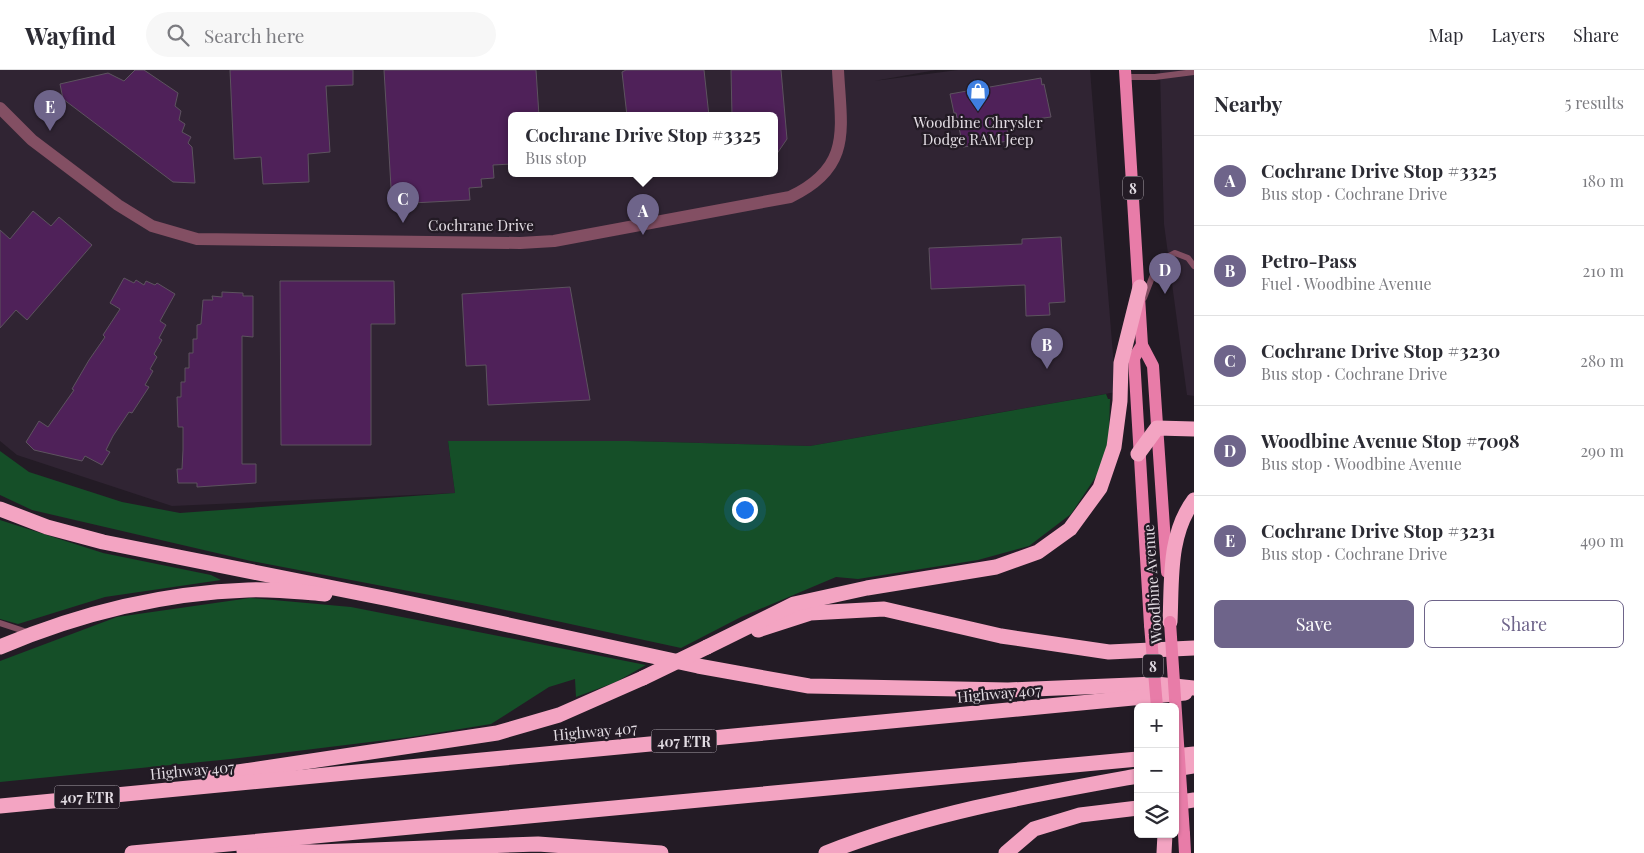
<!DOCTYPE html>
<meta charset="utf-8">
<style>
body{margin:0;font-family:"Playfair Display",serif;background:#f7f7f7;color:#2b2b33}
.controls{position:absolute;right:15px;bottom:15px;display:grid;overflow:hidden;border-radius:8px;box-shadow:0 1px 4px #0004}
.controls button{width:45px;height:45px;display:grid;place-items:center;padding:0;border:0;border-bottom:1px solid #e1e1e2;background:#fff;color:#2b2b33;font:25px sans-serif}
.you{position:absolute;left:744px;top:439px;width:18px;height:18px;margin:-12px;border:4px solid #fff;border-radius:50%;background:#1a73e8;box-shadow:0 0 0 8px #1a73e833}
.badge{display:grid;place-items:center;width:32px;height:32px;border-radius:50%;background:#6e648a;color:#fff;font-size:16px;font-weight:700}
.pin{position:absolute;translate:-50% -41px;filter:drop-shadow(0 1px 2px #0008)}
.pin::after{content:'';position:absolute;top:26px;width:18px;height:15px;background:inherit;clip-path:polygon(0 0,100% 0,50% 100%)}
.popup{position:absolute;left:508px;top:42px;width:270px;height:65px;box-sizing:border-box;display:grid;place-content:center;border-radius:8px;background:#fff;filter:drop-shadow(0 1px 4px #0005);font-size:16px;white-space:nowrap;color:#7c7c81}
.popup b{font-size:19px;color:#2b2b33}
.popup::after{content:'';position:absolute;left:50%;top:100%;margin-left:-10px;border:10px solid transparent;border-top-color:#fff}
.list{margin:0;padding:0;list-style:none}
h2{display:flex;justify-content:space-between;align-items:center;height:65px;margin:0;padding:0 20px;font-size:21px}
h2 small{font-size:16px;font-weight:400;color:#7c7c81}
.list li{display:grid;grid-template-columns:32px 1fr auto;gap:15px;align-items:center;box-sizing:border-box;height:90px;padding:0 20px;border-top:1px solid #e1e1e2}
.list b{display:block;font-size:19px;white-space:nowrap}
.list p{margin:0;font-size:16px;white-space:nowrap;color:#7c7c81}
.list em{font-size:16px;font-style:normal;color:#7c7c81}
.actions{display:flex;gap:10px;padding:15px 20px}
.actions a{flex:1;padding:11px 0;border:1px solid #6e648a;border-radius:8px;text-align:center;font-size:18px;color:#6e648a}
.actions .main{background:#6e648a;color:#fff}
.icon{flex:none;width:28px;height:28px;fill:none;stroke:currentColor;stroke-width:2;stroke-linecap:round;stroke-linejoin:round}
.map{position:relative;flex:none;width:1194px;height:783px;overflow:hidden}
header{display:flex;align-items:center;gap:30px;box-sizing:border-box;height:70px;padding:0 25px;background:#fff;border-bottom:1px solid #e1e1e2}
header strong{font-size:24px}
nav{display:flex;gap:28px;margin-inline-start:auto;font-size:18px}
.search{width:350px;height:45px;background:#f7f7f7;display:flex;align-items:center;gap:12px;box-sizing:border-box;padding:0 18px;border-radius:28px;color:#7c7c81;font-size:19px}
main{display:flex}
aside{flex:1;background:#fff}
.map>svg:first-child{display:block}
.built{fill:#302433;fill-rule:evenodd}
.green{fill:#154f28}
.building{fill:#4f2159;stroke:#5d535f}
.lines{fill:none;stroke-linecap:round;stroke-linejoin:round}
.lane{stroke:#834f63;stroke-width:6}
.street{stroke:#834f63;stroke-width:12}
.primary{stroke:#e87ca8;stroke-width:12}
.highway{stroke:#f3a4c2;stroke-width:15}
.primary-bridge{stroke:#e87ca8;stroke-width:12}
.highway-bridge{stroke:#f3a4c2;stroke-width:15}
.labels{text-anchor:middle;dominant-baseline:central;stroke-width:4.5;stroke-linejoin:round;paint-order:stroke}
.shield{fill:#231b25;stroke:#a9a2aa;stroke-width:1}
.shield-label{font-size:14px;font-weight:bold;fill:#e2dce3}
.poi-label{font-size:15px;fill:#e2dce3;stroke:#231b25}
.street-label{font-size:15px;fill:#e2dce3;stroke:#231b25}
</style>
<header>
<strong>Wayfind</strong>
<div class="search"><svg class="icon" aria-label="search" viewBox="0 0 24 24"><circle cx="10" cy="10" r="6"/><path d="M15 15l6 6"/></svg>Search here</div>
<nav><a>Map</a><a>Layers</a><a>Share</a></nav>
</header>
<main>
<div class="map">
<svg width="1194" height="783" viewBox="0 0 1194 783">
<rect width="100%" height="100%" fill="#231b25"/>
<g class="built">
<path d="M0 0H936L874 11 958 0H1090L1116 322 810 376 629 371H448L455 423 172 436 17 385 0 371ZM512 46H774V104H512Z"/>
<path d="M1160 0H1194V326L1187 325 1164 154Z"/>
</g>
<g class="green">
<path d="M1106 324 1108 329H1110L1109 362H1112L1103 396 1071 444 1029 476 978 490 858 509 836 507 741 547 681 578 482 535 251 491 32 440 0 425V381L29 402 122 432 180 443 455 423 448 371H629L810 376Z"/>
<path d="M0 450 103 483 211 505 221 510 105 527 18 554 0 549Z"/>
<path d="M250 528 351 537 646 595 616 612 576 627 575 609 549 617 491 654 411 667 231 689 0 712V591L117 547Z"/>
</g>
<g class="building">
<path d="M135 0H144L178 23 175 36 181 41 179 50 185 54 182 62 191 67 188 73 192 77 195 113 173 112 63 29 60 14 108 3 124 11Z"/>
<path d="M230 0H353V15L326 16 330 82 308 84 309 112 263 114 261 87 234 89Z"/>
<path d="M384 0H536L539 46H512V94L493 95 494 108 481 109 482 117 469 118 470 130 392 134Z"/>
<path d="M626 0H704L709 46H627L622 2Z"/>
<path d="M731 0H781L787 69 774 88V46H732Z"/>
<path d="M1041 8 1042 15 1044 14 1051 47 1006 53 1009 71 963 77 956 43H954L950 24Z"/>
<path d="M33 141 51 156 59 147 92 175 27 250 16 240 0 258V160L10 169Z"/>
<path d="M1061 167 1065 232 1049 233 1050 245 1026 246 1025 215 931 219 929 178 1022 174V169Z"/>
<path d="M124 208 134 213 136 210 144 215 146 211 155 215 157 213 175 224 160 251 166 255 159 268 162 270 154 284 157 287 150 299 153 301 145 315 149 317 132 343 129 342 113 366 106 380 110 382 102 395 85 386 82 391 34 380 26 372 39 351 48 357 74 320 72 319 89 290 105 267 103 265 120 239 110 233Z"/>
<path d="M280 211H394L395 254H371V375H281Z"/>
<path d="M570 217 590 330 488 335 486 295 466 296 462 224Z"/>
<path d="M222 222 243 223V226H253V267L242 266V394H256V413L197 417V413H178L177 399H182L183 380V357H178L177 327H181V312H185V298H189V283H193V269H197V255L201 254 203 230H213L212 226 222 227Z"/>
</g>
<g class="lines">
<g class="lane">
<path d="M1125 7H1155L1194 2"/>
<path d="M1144 228 1158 192 1175 183 1188 188 1194 196"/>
<path d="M0 553 30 563"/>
</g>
<path class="street" d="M0 38 32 70 118 135 152 156 197 169 520 173 554 171 790 127C853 97 841 59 838 0"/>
<g class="primary">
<path d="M1125 0 1142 275 1153 296 1167 502"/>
<path d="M1142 275 1134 288 1150 555"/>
<path d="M1184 764 1185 783"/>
</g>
<g class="highway">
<path d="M1138 384 1157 358 1194 359"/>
<path d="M0 439 47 457 103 472 389 529 698 596 809 616 1008 620 1156 614 1194 618"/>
<path d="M1170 552C1172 510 1168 465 1194 430"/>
<path d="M758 560 810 543 884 539 1001 566 1109 582 1194 578"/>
<path d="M0 577C78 544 164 523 248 520 273 519 300 522 325 524"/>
<path d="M707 577 794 534 867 518 996 497 1038 482 1070 459 1100 418 1114 377 1120 331 1121 293 1140 217"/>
<path d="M1175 686 1194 684"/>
<path d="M1175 699 1194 696"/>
<path d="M211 708 231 703 497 663 559 645 643 608"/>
<path d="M1175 733 1194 730"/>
<path d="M0 736 1185 623"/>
<path d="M244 781 317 782 538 774 661 783"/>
<path d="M132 783 1138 689"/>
<path d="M826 783C927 743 1032 725 1138 706"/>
<path d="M1006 783 1034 759 1080 745 1138 738"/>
<path d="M1164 783 1165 764"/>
</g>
<g class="primary-bridge">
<path d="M1170 552 1184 764"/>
<path d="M1150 555 1157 637"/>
</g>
<path class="highway-bridge" d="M643 608 707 577"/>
</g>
<defs>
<g id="shop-pin" transform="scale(1.25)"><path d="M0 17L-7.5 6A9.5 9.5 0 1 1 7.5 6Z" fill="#3f7fe0" stroke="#231b25"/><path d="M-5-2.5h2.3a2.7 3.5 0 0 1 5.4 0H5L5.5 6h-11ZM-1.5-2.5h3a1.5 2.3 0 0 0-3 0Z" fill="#fff"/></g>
</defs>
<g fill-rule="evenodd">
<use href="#shop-pin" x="978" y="21"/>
</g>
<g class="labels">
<g class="shield">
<rect x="1123" y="106.5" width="20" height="23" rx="4"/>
<rect x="1143" y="584.5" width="20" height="23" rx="4"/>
<rect x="651.5" y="659.5" width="65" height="23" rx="4"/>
<rect x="54.5" y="715.5" width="65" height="23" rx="4"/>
</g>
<g class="shield-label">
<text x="1133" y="118">8</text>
<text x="1153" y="596">8</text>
<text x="684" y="671">407 ETR</text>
<text x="87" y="727">407 ETR</text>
</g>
<g class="poi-label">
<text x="978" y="52">Woodbine Chrysler<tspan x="978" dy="17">Dodge RAM Jeep</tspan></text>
</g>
<g class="street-label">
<text x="481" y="155">Cochrane Drive</text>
<text transform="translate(1152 514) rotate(-94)">Woodbine Avenue</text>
<text transform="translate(999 623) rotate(-5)">Highway 407</text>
<text transform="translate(595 661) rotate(-5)">Highway 407</text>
<text transform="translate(192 700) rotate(-5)">Highway 407</text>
</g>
</g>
</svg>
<div class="controls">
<button>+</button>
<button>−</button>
<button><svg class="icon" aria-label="layers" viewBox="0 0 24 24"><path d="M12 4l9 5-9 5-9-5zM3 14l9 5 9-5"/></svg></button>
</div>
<div class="you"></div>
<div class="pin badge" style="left:643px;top:165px">A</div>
<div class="popup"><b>Cochrane Drive Stop #3325</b>Bus stop</div>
<div class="pin badge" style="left:1047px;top:299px">B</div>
<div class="pin badge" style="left:403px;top:153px">C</div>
<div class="pin badge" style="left:1165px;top:224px">D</div>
<div class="pin badge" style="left:50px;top:61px">E</div>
</div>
<aside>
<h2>Nearby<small>5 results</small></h2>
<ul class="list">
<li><span class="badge">A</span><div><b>Cochrane Drive Stop #3325</b><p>Bus stop · Cochrane Drive</p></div><em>180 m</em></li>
<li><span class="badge">B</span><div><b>Petro-Pass</b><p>Fuel · Woodbine Avenue</p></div><em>210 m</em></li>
<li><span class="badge">C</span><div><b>Cochrane Drive Stop #3230</b><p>Bus stop · Cochrane Drive</p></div><em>280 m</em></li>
<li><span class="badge">D</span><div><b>Woodbine Avenue Stop #7098</b><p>Bus stop · Woodbine Avenue</p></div><em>290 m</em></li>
<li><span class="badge">E</span><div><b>Cochrane Drive Stop #3231</b><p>Bus stop · Cochrane Drive</p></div><em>490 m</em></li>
</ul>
<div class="actions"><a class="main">Save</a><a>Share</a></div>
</aside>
</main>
